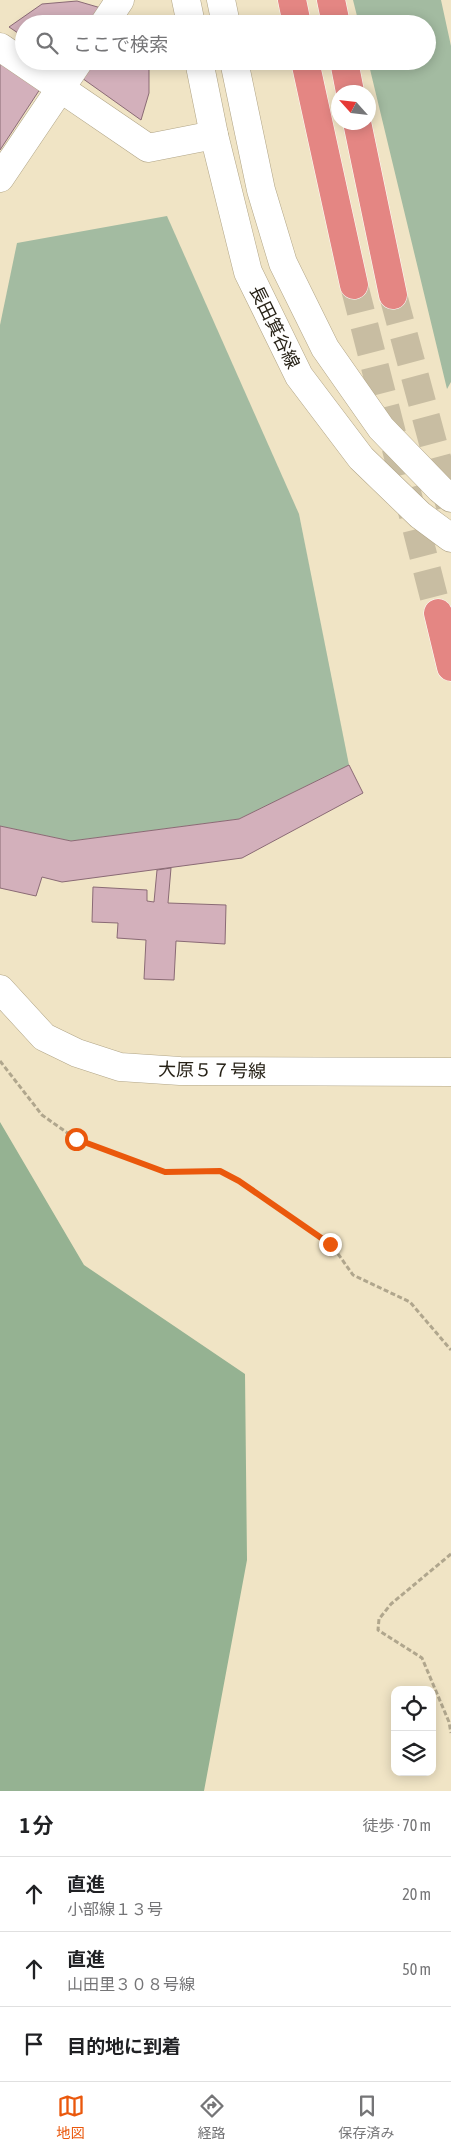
<!DOCTYPE html>
<html lang="ja">
<meta charset="utf-8">
<style>
body{margin:0;font-family:"Asap Condensed","Noto Sans JP",sans-serif;background:#f6f6f6;color:#202124}
.controls{position:absolute;right:15px;bottom:15px;display:grid;overflow:hidden;border-radius:10px;box-shadow:0 2px 12px #0003}
.controls button{width:45px;height:45px;display:grid;place-items:center;padding:0;border:0;border-bottom:1px solid #e0e0e0;background:#fff;color:#202124;font:25px sans-serif}
.compass{position:absolute;left:331px;top:85px;width:45px;height:45px;border-radius:50%;background:#fff;box-shadow:0 2px 12px #0003;rotate:297deg}
.stop{position:absolute;width:15px;height:15px;margin:-11px;border:4px solid #ea580c;border-radius:50%;background:#fff}
.stop.end{background:#ea580c;border-color:#fff;box-shadow:0 1px 5px #0008}
.list{margin:0;padding:0;list-style:none}
h2{display:flex;justify-content:space-between;align-items:center;height:65px;margin:0;padding:0 20px;font-size:21px}
h2 small{font-size:16px;font-weight:400;color:#757577}
.list li{display:grid;grid-template-columns:32px 1fr auto;gap:15px;align-items:center;box-sizing:border-box;height:75px;padding:0 20px;border-top:1px solid #e0e0e0}
.list b{display:block;font-size:19px;white-space:nowrap}
.list p{margin:0;font-size:16px;white-space:nowrap;color:#757577}
.list em{font-size:16px;font-style:normal;color:#757577}
.icon{flex:none;width:28px;height:28px;fill:none;stroke:currentColor;stroke-width:2;stroke-linecap:round;stroke-linejoin:round}
.map{position:relative;flex:none;width:451px;height:1791px;overflow:hidden}
.search{position:absolute;background:#fff;box-shadow:0 2px 12px #0003;left:15px;right:15px;top:15px;height:55px;display:flex;align-items:center;gap:12px;box-sizing:border-box;padding:0 18px;border-radius:28px;color:#757577;font-size:19px}
.sheet{height:290px;background:#fff}
nav{display:flex;justify-content:space-around;align-items:center;box-sizing:border-box;height:70px;border-top:1px solid #e0e0e0;background:#fff;font-size:14px;color:#757577}
nav a{display:grid;justify-items:center;gap:2px}
nav .on{color:#ea580c}
.map>svg:first-child{display:block}
.green{fill:#a3bba1}
.forest{fill:#95b292}
.building{fill:#d3b0bb;stroke:#8a6a75}
.lines{fill:none;stroke-linecap:round;stroke-linejoin:round}
.highway-tunnel{stroke:#c8bda2;stroke-width:28;stroke-dasharray:28 14;stroke-linecap:butt}
.minor-casing{stroke:#b1a587;stroke-width:29}
.highway-casing{stroke:#fff;stroke-width:29}
.path{stroke:#b0a68d;stroke-width:3;stroke-dasharray:5 2.5;stroke-linecap:butt}
.minor{stroke:#fff;stroke-width:28}
.highway{stroke:#e48683;stroke-width:28}
.route{stroke:#ea580c;stroke-width:6}
.labels{text-anchor:middle;dominant-baseline:central;stroke-width:4;stroke-linejoin:round;paint-order:stroke}
.street-label{font-size:18px;fill:#262116;stroke:#fff}
</style>
<div class="map">
<svg width="451" height="1791" viewBox="0 0 451 1791">
<rect width="100%" height="100%" fill="#f0e4c5"/>
<g class="green">
<path d="M353 0H441L451 46V382L447 389 368 61H427V24H359Z"/>
<path d="M167 216 299 514 349 765 239 819 71 841 0 826V325L17 243Z"/>
</g>
<path class="forest" d="M0 1122 84 1265 245 1374 247 1560 204 1791H0Z"/>
<g class="building">
<path d="M77 1 101 8 90 24H24V37L9 27 42 4Z"/>
<path d="M128 15 134 24H122Z"/>
<path d="M0 57 42 86 0 150Z"/>
<path d="M58 61H149V93L141 120Z"/>
<path d="M349 765 363 793 242 858 62 882 42 877 36 896 0 888V826L71 841 239 819Z"/>
<path d="M171 868 168 903 226 905 225 944 176 941 174 980 144 979 146 940 117 938 118 923 92 922 93 887 147 890V901L154 902 157 870Z"/>
</g>
<g class="lines">
<g class="highway-tunnel">
<path d="M354 285 438 613"/>
<path d="M393 295 450 506"/>
</g>
<g class="minor-casing">
<g id="minor">
<path d="M186 0 191 24"/>
<path d="M221 0 226 24"/>
<path d="M104 24 120 0"/>
<path d="M0 47 148 148 214 135"/>
<path d="M199 61 214 135 248 272 299 376 361 458 420 515 451 538"/>
<path d="M234 61 261 190 283 263 325 348 381 428 440 489 451 498"/>
<path d="M0 178 79 61"/>
<path d="M0 989 44 1037 77 1053 120 1067 180 1071 451 1072"/>
</g>
</g>
<g class="highway-casing">
<g id="highway">
<path d="M292 0 297 24"/>
<path d="M331 0 336 24"/>
<path d="M305 61 354 285"/>
<path d="M344 61 350 92"/>
<path d="M357 122 393 295"/>
<path d="M438 613 451 667"/>
</g>
</g>
<g class="path">
<path d="M0 1061 42 1115 76 1139 165 1172 220 1171 239 1181 331 1244 353 1275 410 1302 451 1350"/>
<path d="M451 1554 391 1604 379 1619 378 1630 422 1658 449 1722 451 1733"/>
</g>
<use href="#minor" class="minor"/>
<use href="#highway" class="highway"/>
</g>
<g class="lines">
<path class="route" d="M76 1139 165 1172 220 1171 239 1181 330 1244"/>
</g>
<g class="labels">
<g class="street-label">
<text transform="translate(275 327) rotate(64)">長田箕谷線</text>
<text transform="translate(212 1070) rotate(1)">大原５７号線</text>
</g>
</g>
</svg>
<div class="controls">
<button><svg class="icon" aria-label="locate" viewBox="0 0 24 24"><circle cx="12" cy="12" r="6"/><path d="M12 2v4M12 18v4M2 12h4M18 12h4"/></svg></button>
<button><svg class="icon" aria-label="layers" viewBox="0 0 24 24"><path d="M12 4l9 5-9 5-9-5zM3 14l9 5 9-5"/></svg></button>
</div>
<svg class="compass" viewBox="-18 -18 36 36"><path d="M0-13l5 13h-10z" fill="#e53935"/><path d="M0 13l5-13h-10z" fill="#757577"/></svg>
<div class="stop" style="left:76px;top:1139px"></div>
<div class="stop end" style="left:330px;top:1244px"></div>
<div class="search"><svg class="icon" aria-label="search" viewBox="0 0 24 24"><circle cx="10" cy="10" r="6"/><path d="M15 15l6 6"/></svg>ここで検索</div>
</div>
<section class="sheet">
<h2>1 分<small>徒歩 · 70 m</small></h2>
<ul class="list">
<li><svg class="icon" aria-label="ahead" viewBox="0 0 24 24"><path d="M12 20V5M6 11l6-6 6 6"/></svg><div><b>直進</b><p>小部線１３号</p></div><em>20 m</em></li>
<li><svg class="icon" aria-label="ahead" viewBox="0 0 24 24"><path d="M12 20V5M6 11l6-6 6 6"/></svg><div><b>直進</b><p>山田里３０８号線</p></div><em>50 m</em></li>
<li><svg class="icon" aria-label="arrive" viewBox="0 0 24 24"><path d="M6 21V4h12l-3 4 3 4H6"/></svg><div><b>目的地に到着</b></div></li>
</ul>
</section>
<nav>
<a class="on"><svg class="icon" aria-label="map" viewBox="0 0 24 24"><path d="M3 6l6-2 6 2 6-2v14l-6 2-6-2-6 2zM9 4v14M15 6v14"/></svg>地図</a>
<a><svg class="icon" aria-label="directions" viewBox="0 0 24 24"><path d="M12 3l9 9-9 9-9-9zM9 14v-3h6M13 9l2 2-2 2"/></svg>経路</a>
<a><svg class="icon" aria-label="saved" viewBox="0 0 24 24"><path d="M7 4h10v16l-5-4-5 4z"/></svg>保存済み</a>
</nav>
